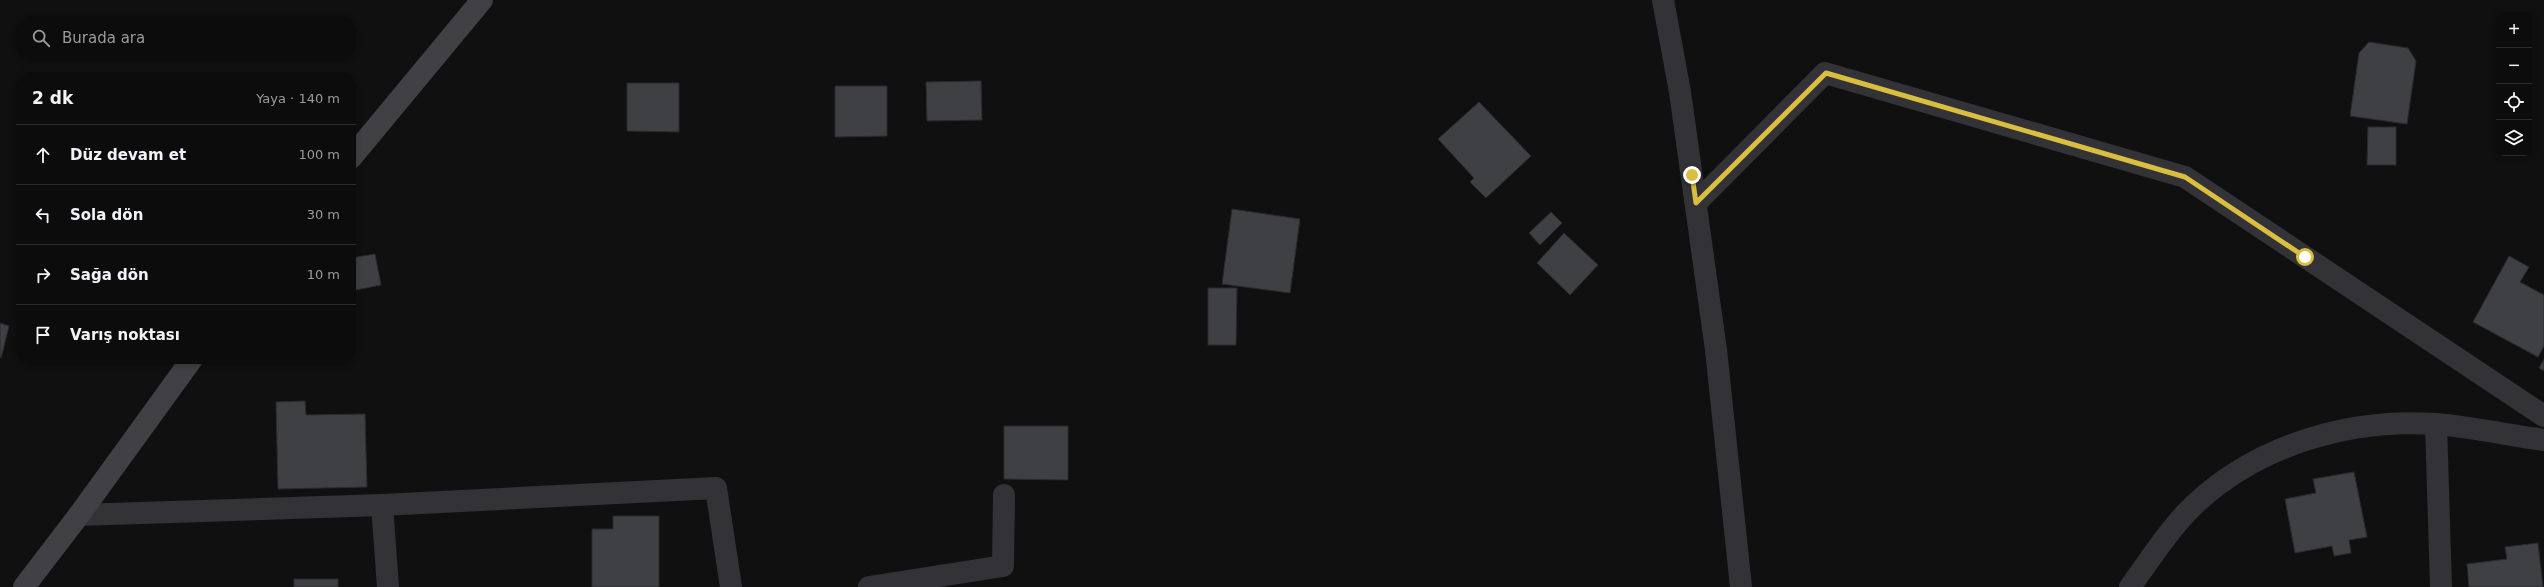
<!DOCTYPE html>
<html lang="tr">
<meta charset="utf-8">
<style>
body{margin:0;font-family:"DejaVu Sans",sans-serif;background:#151516;color:#f1f3f6}
.controls{position:absolute;right:12px;top:12px;display:grid;overflow:hidden;border-radius:8px;box-shadow:0 2px 6px #0003}
.controls button{width:36px;height:36px;display:grid;place-items:center;padding:0;border:0;border-bottom:1px solid #2c2c2e;background:#0c0c0d;color:#f1f3f6;font:20px sans-serif}
.stop{position:absolute;width:12px;height:12px;margin:-9px;border:3px solid #d9be40;border-radius:50%;background:#fff}
.stop.end{background:#d9be40;border-color:#fff;box-shadow:0 1px 4px #0008}
.list{margin:0;padding:0;list-style:none}
h2{display:flex;justify-content:space-between;align-items:center;height:52px;margin:0;padding:0 16px;font-size:17px}
h2 small{font-size:13px;font-weight:400;color:#9a9b9d}
.list li{display:grid;grid-template-columns:26px 1fr auto;gap:12px;align-items:center;box-sizing:border-box;height:60px;padding:0 16px;border-top:1px solid #2c2c2e}
.list b{display:block;font-size:15px;white-space:nowrap}
.list em{font-size:13px;font-style:normal;color:#9a9b9d}
.icon{flex:none;width:22px;height:22px;fill:none;stroke:currentColor;stroke-width:2;stroke-linecap:round;stroke-linejoin:round}
.map{position:relative;flex:none;width:2544px;height:587px;overflow:hidden}
.search{position:absolute;background:#0c0c0d;box-shadow:0 2px 6px #0003;left:16px;top:16px;width:340px;height:44px;display:flex;align-items:center;gap:10px;box-sizing:border-box;padding:0 14px;border-radius:16px;color:#9a9b9d;font-size:15px}
.panel{position:absolute;background:#0c0c0d;box-shadow:0 2px 6px #0003;left:16px;top:72px;width:340px;height:292px;border-radius:16px}
.map>svg:first-child{display:block}
.building{fill:#3f4044;stroke:#2b2a2d}
.lines{fill:none;stroke-linecap:round;stroke-linejoin:round}
.minor{stroke:#333337;stroke-width:22}
.tertiary{stroke:#333337;stroke-width:22}
.secondary{stroke:#404045;stroke-width:22}
.route{stroke:#d9be40;stroke-width:5}
</style>
<div class="map">
<svg width="2544" height="587" viewBox="0 0 2544 587">
<rect width="100%" height="100%" fill="#101011"/>
<g class="building">
<path d="M2369 42 2408 48 2416 61 2407 124 2350 116 2359 53Z"/>
<path d="M981 81 982 120 927 121 926 82Z"/>
<path d="M627 83H679V132L627 131Z"/>
<path d="M835 86H887V136L835 137Z"/>
<path d="M1479 102 1531 156 1486 198 1470 182 1474 178 1438 139Z"/>
<path d="M2368 127H2396V165H2367Z"/>
<path d="M1232 209 1300 219 1290 293 1222 284Z"/>
<path d="M1551 212 1562 223 1540 245 1529 233Z"/>
<path d="M1564 233 1598 265 1570 295 1537 263Z"/>
<path d="M375 254 381 285 351 291V258Z"/>
<path d="M2509 256 2529 267 2520 282 2544 295V346L2538 357 2473 322Z"/>
<path d="M1208 288H1237L1236 345H1208Z"/>
<path d="M0 323 9 326 1 358 0 357Z"/>
<path d="M2544 359V371L2539 368Z"/>
<path d="M305 401 306 415 365 414 367 487 278 489 276 402Z"/>
<path d="M1004 426H1068V480L1004 479Z"/>
<path d="M2354 472 2367 537 2349 540 2351 553 2334 556 2332 546 2295 553 2285 499 2316 493 2313 479Z"/>
<path d="M613 516H659V587H592V529H613Z"/>
<path d="M2538 543 2543 587H2469L2467 564 2507 559 2505 547Z"/>
<rect x="294" y="579" width="44" height="8"/>
</g>
<g class="lines">
<g class="minor">
<path d="M1696 203 1825 73 2185 177 2544 416"/>
<path d="M2436 424 2441 587"/>
<path d="M382 505 388 587"/>
<path d="M79 515 382 505 716 488 731 587"/>
<path d="M869 587 1003 566 1004 495"/>
</g>
<g class="tertiary">
<path d="M1663 0 1680 92 1716 350 1741 587"/>
<path d="M2130 587C2149 561 2170 528 2193 506 2257 445 2349 418 2436 424 2472 427 2508 435 2544 440"/>
</g>
<g class="secondary">
<path d="M351 158 482 0"/>
<path d="M24 587 79 515 192 359"/>
</g>
</g>
<g class="lines">
<path class="route" d="M1692 175 1696 203 1826 73 2185 177 2305 257"/>
</g>
</svg>
<div class="controls">
<button>+</button>
<button>−</button>
<button><svg class="icon" aria-label="locate" viewBox="0 0 24 24"><circle cx="12" cy="12" r="6"/><path d="M12 2v4M12 18v4M2 12h4M18 12h4"/></svg></button>
<button><svg class="icon" aria-label="layers" viewBox="0 0 24 24"><path d="M12 4l9 5-9 5-9-5zM3 14l9 5 9-5"/></svg></button>
</div>
<div class="stop" style="left:2305px;top:257px"></div>
<div class="stop end" style="left:1692px;top:175px"></div>
<div class="search"><svg class="icon" aria-label="search" viewBox="0 0 24 24"><circle cx="10" cy="10" r="6"/><path d="M15 15l6 6"/></svg>Burada ara</div>
<section class="panel">
<h2>2 dk<small>Yaya · 140 m</small></h2>
<ul class="list">
<li><svg class="icon" aria-label="ahead" viewBox="0 0 24 24"><path d="M12 20V5M6 11l6-6 6 6"/></svg><div><b>Düz devam et</b></div><em>100 m</em></li>
<li><svg class="icon" aria-label="left" viewBox="0 0 24 24"><path d="M17 20v-9H6M10 6l-5 5 5 5"/></svg><div><b>Sola dön</b></div><em>30 m</em></li>
<li><svg class="icon" aria-label="right" viewBox="0 0 24 24"><path d="M7 20v-9h11M14 6l5 5-5 5"/></svg><div><b>Sağa dön</b></div><em>10 m</em></li>
<li><svg class="icon" aria-label="arrive" viewBox="0 0 24 24"><path d="M6 21V4h12l-3 4 3 4H6"/></svg><div><b>Varış noktası</b></div></li>
</ul>
</section>
</div>
